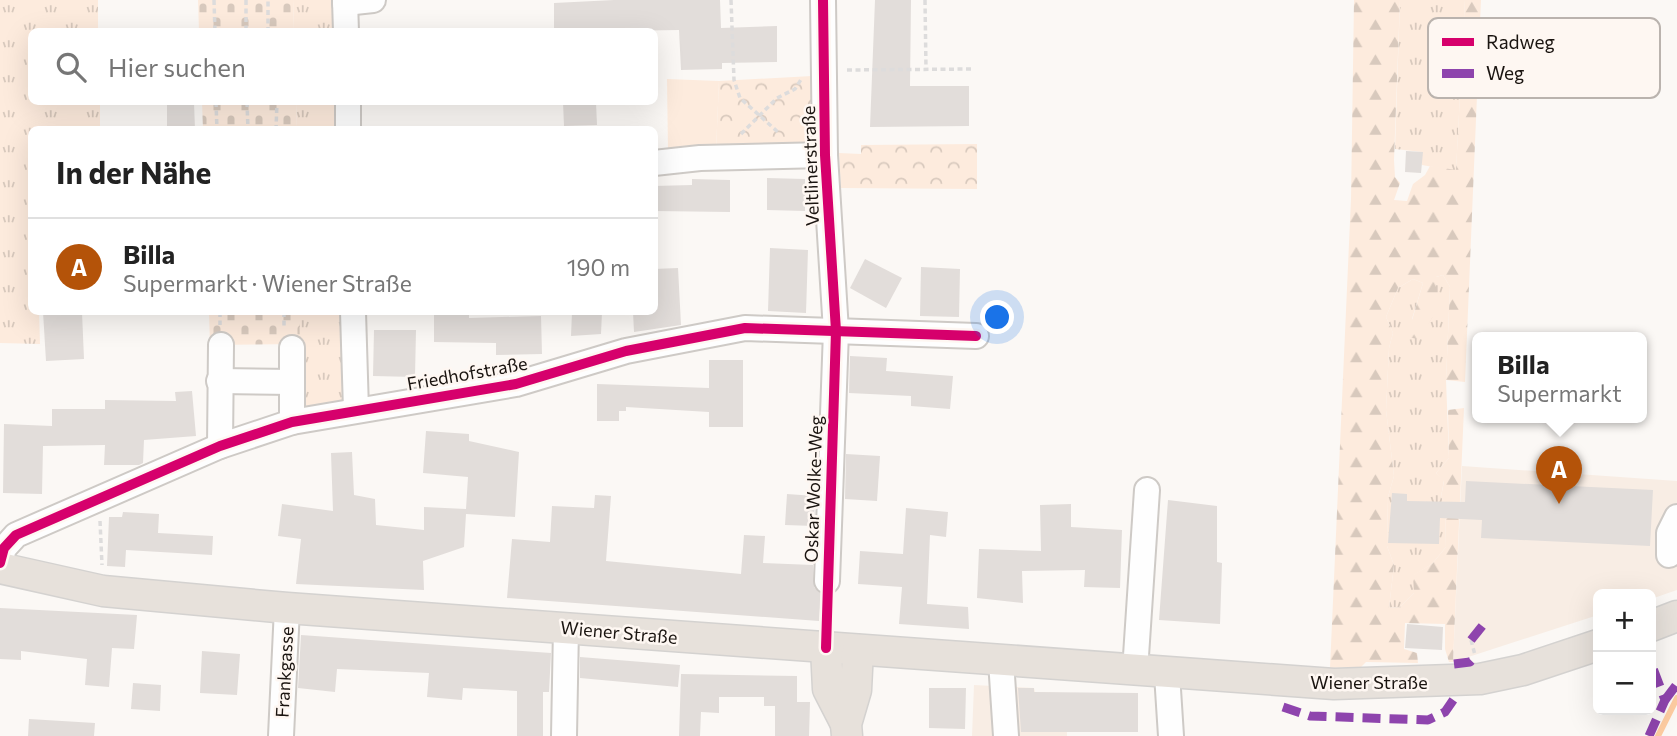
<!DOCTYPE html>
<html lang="de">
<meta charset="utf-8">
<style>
body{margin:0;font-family:Commissioner,sans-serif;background:#f2f2f2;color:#222}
.controls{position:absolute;right:21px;bottom:21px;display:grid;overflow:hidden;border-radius:10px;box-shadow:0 7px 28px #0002}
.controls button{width:63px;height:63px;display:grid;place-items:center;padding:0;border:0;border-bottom:2px solid #e0e0e0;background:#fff;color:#222;font:35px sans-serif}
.you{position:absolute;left:998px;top:318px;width:24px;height:24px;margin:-18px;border:5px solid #fff;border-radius:50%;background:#1a73e8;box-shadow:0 0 0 10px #1a73e833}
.badge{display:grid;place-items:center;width:46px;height:46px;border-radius:50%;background:#b45309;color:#fff;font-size:23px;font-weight:700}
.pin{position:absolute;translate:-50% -58px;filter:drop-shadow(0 2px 4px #0008)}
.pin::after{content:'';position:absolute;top:37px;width:24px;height:21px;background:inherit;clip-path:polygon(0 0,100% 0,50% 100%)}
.popup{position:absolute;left:1472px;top:332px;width:175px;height:91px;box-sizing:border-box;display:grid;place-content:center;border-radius:10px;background:#fff;filter:drop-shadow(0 2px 5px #0005);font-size:23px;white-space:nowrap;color:#767676}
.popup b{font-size:26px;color:#222}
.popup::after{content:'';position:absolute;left:50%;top:100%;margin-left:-14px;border:14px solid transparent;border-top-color:#fff}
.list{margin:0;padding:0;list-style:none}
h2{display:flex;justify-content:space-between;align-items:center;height:91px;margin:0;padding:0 28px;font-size:30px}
h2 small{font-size:23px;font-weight:400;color:#767676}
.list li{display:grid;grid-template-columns:46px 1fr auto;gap:21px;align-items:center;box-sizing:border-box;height:98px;padding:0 28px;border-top:2px solid #e0e0e0}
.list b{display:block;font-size:26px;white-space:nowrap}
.list p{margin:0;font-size:23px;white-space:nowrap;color:#767676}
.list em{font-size:23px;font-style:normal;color:#767676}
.icon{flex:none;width:38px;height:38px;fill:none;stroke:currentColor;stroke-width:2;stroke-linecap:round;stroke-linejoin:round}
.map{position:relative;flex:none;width:1677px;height:736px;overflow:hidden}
.search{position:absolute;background:#fff;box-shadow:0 7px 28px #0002;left:28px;top:28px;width:630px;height:77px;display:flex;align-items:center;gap:18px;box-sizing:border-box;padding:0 24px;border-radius:10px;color:#767676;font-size:26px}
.panel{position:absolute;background:#fff;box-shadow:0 7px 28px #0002;left:28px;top:126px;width:630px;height:189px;border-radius:10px}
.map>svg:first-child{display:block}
.built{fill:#f8ede4}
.grass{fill:url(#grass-tufts)}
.forest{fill:url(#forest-firs)}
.cemetery{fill:url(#cemetery-stones)}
.park{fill:url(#park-crowns)}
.garden{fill:#fdebdd}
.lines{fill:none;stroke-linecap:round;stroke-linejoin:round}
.stream{stroke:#fdcca1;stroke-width:6}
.building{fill:#e2ddda}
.minor-casing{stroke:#cecac6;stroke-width:28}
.major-casing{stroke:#d4d2d0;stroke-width:33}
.path{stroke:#dddcdc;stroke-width:3.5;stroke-dasharray:5 3.5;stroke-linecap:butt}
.minor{stroke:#fefefe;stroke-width:24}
.major{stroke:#e7e1db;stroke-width:30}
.quiet{stroke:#8e44ad;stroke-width:9;stroke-dasharray:18 9;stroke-linecap:butt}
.cycleway-casing{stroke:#fef7f2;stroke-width:15}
.cycleway{stroke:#d6006c;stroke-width:10}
.labels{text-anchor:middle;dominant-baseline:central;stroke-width:5;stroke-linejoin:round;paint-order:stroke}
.street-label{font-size:18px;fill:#1a1410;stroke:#fef7f2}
.key{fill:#fef7f2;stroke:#bab3ae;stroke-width:2}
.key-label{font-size:19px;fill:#1a1410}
</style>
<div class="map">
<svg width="1677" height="736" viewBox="0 0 1677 736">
<defs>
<pattern id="grass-tufts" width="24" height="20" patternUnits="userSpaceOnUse" patternTransform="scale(1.75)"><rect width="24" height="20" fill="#fdebdd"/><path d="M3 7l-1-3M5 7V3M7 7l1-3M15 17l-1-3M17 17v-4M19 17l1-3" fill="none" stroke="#d8c9bd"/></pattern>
<pattern id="forest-firs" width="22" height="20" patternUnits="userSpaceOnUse" patternTransform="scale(1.75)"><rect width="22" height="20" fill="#fdebdd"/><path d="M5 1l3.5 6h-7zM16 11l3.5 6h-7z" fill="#d8c9bd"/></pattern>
<pattern id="cemetery-stones" width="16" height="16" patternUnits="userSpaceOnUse" patternTransform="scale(1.75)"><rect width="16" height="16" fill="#fdebdd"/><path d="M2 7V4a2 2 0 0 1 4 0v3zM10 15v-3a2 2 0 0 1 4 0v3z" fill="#d8c9bd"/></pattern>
<pattern id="park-crowns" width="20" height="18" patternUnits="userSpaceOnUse" patternTransform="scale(1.75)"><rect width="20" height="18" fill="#fdebdd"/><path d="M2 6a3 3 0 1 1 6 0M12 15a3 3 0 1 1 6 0" fill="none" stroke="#d8c9bd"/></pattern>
</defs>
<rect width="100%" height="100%" fill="#fbf8f5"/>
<g class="built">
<path d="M1462 466 1677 481V590L1651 599V594H1598V615L1453 662Z"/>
<path d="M974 685 1034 688 1035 692 1066 693 1067 736H972Z"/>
</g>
<g class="grass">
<path d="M0 0H98V31L32 32V102H100V129L32 130V312H39L40 344 0 343Z"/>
<path d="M293 0H337L338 31H294Z"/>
<path d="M1400 0H1465L1456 171 1422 165V152L1395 149Z"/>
<path d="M296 102H339V129H297Z"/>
<path d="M1443 275 1450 287 1446 380 1449 458 1436 473 1444 480 1441 497 1445 503 1446 547 1432 564 1414 575V593L1400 607 1389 608 1394 565 1387 546 1388 497 1394 476 1386 410 1389 348 1393 333 1386 317 1398 288 1413 279 1423 283 1412 319 1422 329C1436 313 1436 298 1436 277Z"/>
<path d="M299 312H342L344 406 298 410Z"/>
</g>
<path class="forest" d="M1354 0H1400L1394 160 1395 177 1400 183 1394 200 1407 201 1413 184 1425 175 1430 166 1456 170 1465 0H1481L1465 382 1446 380 1450 287 1443 275 1436 277V303L1432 318 1418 339 1407 337 1423 283 1413 279 1398 288 1386 317 1393 333 1389 348 1386 410 1394 476 1388 497 1387 546 1394 565 1389 608 1400 607 1414 593 1413 575 1432 564 1446 547 1445 504 1441 497 1444 481 1436 473 1449 458 1448 410 1464 408 1453 662H1449L1445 649V624L1405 623 1404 649 1417 653 1418 663 1366 662 1361 667 1330 668 1351 199Z"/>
<g class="cemetery">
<path d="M198 0H293L294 31H199Z"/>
<path d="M202 102H296L297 129H203Z"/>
<path d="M209 312H299L300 344 210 345Z"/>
</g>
<g class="park">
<path d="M812 76C814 100 825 134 801 148L716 151 719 81Z"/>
<path d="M977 144V189L841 188 839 153 861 154V145Z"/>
</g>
<path class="garden" d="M667 79 719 81 716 151 668 152Z"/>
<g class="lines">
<path class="stream" d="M1658 736 1677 698"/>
</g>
<g class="building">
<path d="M614 0H720L721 28 777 26V62L722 63V69L681 70 679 30 554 32V3Z"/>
<path d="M875 0H911L910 86H969V126L870 127Z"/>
<path d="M167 102H194L195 130H167Z"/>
<path d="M563 102H596L597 125 564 126Z"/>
<path d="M1406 151 1423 152 1421 173 1405 172Z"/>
<path d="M767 178 805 179V211L767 210Z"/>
<path d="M692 179 730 180V212L654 211V186L692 185Z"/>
<path d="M770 248 808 250 806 313 768 311Z"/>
<path d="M865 259 902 278 886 308 850 288Z"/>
<path d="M921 267 960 269 959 317 920 316Z"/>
<path d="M678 268 681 325 634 332 633 312H654V269Z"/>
<path d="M43 312H82L84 359 46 361Z"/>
<path d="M434 312H469V318L541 316 542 354 496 355V343L434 342Z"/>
<path d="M572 312H602L601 334 571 336Z"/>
<path d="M374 330H416L415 377 373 376Z"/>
<path d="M850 356 887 358 886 371 953 376 950 409 911 406V396L849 393Z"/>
<path d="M709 360H743V427H709V412L626 407V411H619V421H597V384L709 388Z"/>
<path d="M192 391 196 436 144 440 143 463 139 465H104L105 445 43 446 42 494 3 493 4 424 52 426V409H105V400L176 401 175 392Z"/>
<path d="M426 431 469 434V441L519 452 515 517 466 514 464 547 423 561 424 590 296 584 301 539 278 536 282 504 333 511 331 453 352 452 354 495 375 499 376 525 424 530V507L466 509 468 477 423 473Z"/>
<path d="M846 454 880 456 877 501 845 499Z"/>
<path d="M1466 481 1653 490 1650 546 1481 538 1482 520 1440 518 1439 544 1388 543 1392 493 1407 494V501L1465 502Z"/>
<path d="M787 494 815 496 814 526 785 525Z"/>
<path d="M595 495 611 496 606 561 741 574 744 535 765 536 763 563 813 565 814 587 821 594 819 621 507 598 512 539 550 542 552 506 594 508Z"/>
<path d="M1168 500 1217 506V562L1222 563 1220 624 1159 620Z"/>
<path d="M1071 504V527L1122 530 1120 588 1084 587 1085 570 1022 571 1023 603 977 598 979 549 1041 551 1040 505Z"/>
<path d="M906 508 948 512 946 537 930 535 927 604 968 607 969 629 899 624 902 587 858 584 860 551 903 554Z"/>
<path d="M123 512 159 514 158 533 213 536 212 555 126 550 125 567 107 566 109 517H122Z"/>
<path d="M0 608 137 615 134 649 112 648 109 687 85 685 87 659 21 651V660L0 659Z"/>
<path d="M1407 624 1443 627 1442 650 1405 648Z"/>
<path d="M301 635 551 653 549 692H543V736H517V691L463 688 462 700 427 697 429 673 337 669 335 692 298 688Z"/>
<path d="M202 651 240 654 237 695 200 693Z"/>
<path d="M580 657 680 665 678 687 580 678Z"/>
<path d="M681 674 797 676V702H810L809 736H775V706H764V697H719V713L701 712 700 736H679Z"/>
<path d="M133 683 161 685 160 711 131 709Z"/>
<path d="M929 688H966L965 729 929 728Z"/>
<path d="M1018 688H1034V692L1138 693V732H1021Z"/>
<path d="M29 719 95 723 94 736H28Z"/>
</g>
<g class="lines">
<g class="minor-casing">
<g id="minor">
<path d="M345 0 346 32"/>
<path d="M823 0 825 155 836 331 827 581"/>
<path d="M345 3 373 0"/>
<path d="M348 102V130"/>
<path d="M654 163 700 158 825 155"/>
<path d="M353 312 356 410"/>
<path d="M292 348V422"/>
<path d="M219 381 292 382"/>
<path d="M220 446 221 345"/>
<path d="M1669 555V533L1677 517"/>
<path d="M0 563 4 548 16 535 220 446 292 422 516 384 626 351 745 328 976 336"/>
<path d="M1001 661 1006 736"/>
<path d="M1135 671 1147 490"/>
<path d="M1167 674 1171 736"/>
<path d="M281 736 287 608"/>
<path d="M564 736 566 628"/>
</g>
</g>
<g class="major-casing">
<g id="major">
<path d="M0 568 103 591 287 608 1334 684 1480 679 1523 670 1598 645"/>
<path d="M1651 626 1677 616"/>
<path d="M826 648 828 689 846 724"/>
<path d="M847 736 846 724 856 690 858 650"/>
</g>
</g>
<g class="path">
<path d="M214 0 215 32"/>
<path d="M246 0V32"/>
<path d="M731 0 734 80 740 98 779 133"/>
<path d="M925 0 926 69"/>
<path d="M268 32V0"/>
<path d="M847 70 972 69"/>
<path d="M216 102 217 130"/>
<path d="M247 102 248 130"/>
<path d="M276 130 277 102"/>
<path d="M741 134 777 98 795 89 802 78"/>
<path d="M220 312V325"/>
<path d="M284 312V328"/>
<path d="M100 521 102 565"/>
<path d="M1471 640 1475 655"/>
</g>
<use href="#minor" class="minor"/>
<use href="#major" class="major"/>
<g class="quiet">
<path d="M1471 640 1487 620"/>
<path d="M1454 664 1470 662 1475 657"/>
<path d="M1665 700 1677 684"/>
<path d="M1283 707 1310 716 1428 720 1445 712 1456 696"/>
<path d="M1649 736 1665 700 1651 663"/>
</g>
<g class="cycleway-casing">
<g id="cycleway">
<path d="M823 0 825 155 836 331 826 648"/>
<path d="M0 563 4 548 16 535 220 446 292 422 516 384 626 351 745 328 976 336"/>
</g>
</g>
<use href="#cycleway" class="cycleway"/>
</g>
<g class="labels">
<g class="street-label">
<text transform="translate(810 166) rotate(-92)">Veltlinerstraße</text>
<text transform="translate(467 373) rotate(-10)">Friedhofstraße</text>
<text transform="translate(813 489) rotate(-88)">Oskar Wolke-Weg</text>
<text transform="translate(619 632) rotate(5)">Wiener Straße</text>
<text transform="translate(284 672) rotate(-87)">Frankgasse</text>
<text x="1369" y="682">Wiener Straße</text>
</g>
</g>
<rect x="1428" y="18" width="232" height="80" rx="10" class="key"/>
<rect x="1442" y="38" width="32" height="8" fill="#d6006c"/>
<rect x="1442" y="69" width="32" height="9" fill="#8e44ad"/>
<g class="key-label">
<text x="1486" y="49">Radweg</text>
<text x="1486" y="80">Weg</text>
</g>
</svg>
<div class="controls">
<button>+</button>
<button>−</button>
</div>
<div class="you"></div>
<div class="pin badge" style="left:1559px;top:504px">A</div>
<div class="popup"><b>Billa</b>Supermarkt</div>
<div class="search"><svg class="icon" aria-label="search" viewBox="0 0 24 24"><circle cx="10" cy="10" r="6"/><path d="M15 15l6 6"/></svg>Hier suchen</div>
<section class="panel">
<h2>In der Nähe<small></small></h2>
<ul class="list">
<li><span class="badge">A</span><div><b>Billa</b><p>Supermarkt · Wiener Straße</p></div><em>190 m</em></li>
</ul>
</section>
</div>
